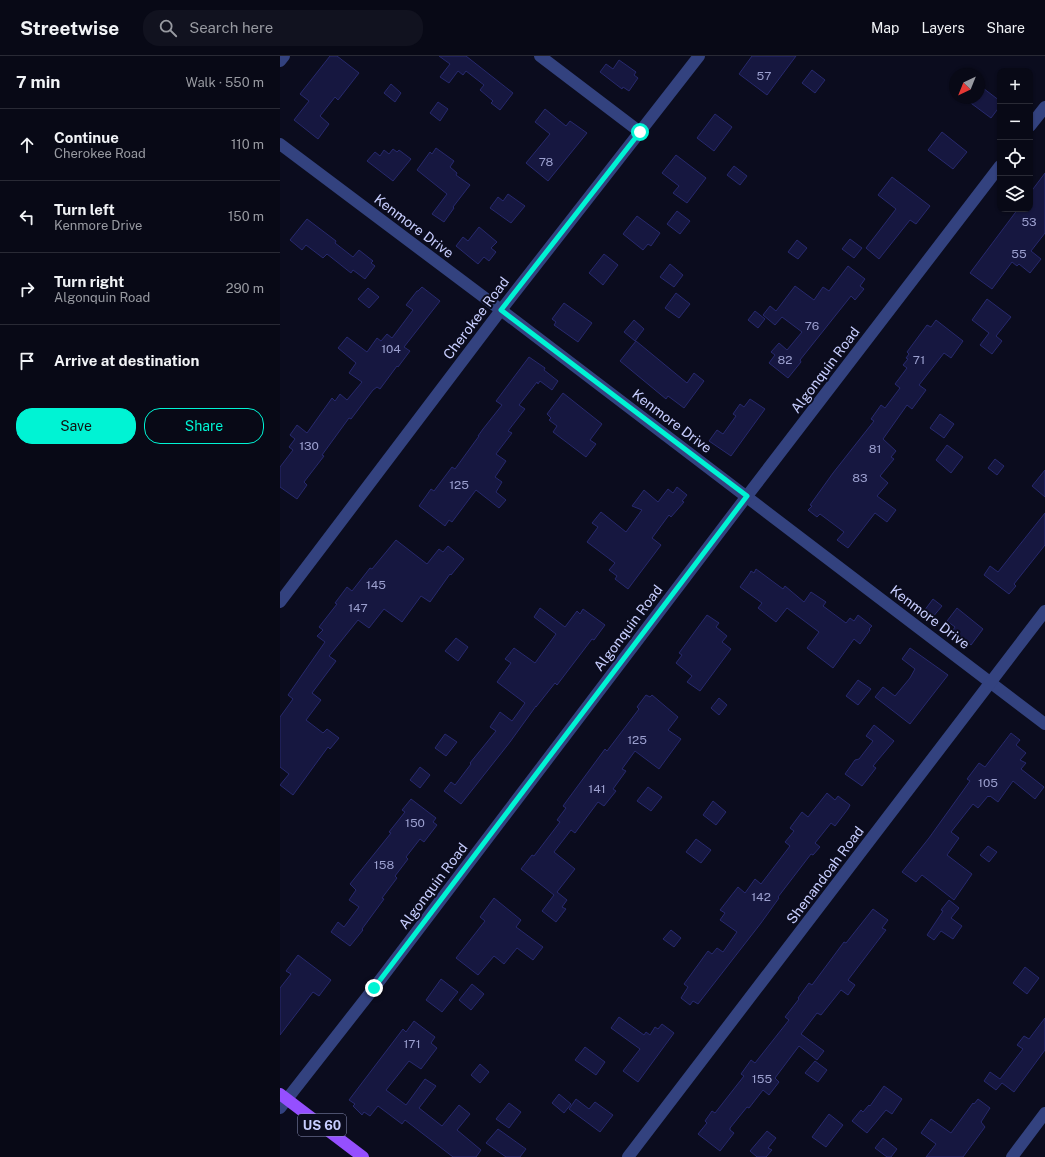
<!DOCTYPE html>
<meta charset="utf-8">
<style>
body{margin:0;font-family:"Public Sans",sans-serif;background:#11121f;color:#f1f3f6}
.controls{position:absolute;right:12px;top:12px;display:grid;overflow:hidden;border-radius:8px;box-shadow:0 1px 3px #0004}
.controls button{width:36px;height:36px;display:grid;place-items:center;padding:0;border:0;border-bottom:1px solid #292a35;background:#080916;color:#f1f3f6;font:20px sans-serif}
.compass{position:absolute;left:669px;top:12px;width:36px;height:36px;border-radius:50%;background:#080916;box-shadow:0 1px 3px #0004;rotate:223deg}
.stop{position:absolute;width:12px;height:12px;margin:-9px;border:3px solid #00f3d4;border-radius:50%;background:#fff}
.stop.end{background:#00f3d4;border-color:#fff;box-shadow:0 1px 4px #0008}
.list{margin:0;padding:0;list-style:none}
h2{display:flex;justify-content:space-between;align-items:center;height:52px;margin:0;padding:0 16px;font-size:17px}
h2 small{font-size:13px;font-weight:400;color:#989aa1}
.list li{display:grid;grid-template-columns:26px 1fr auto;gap:12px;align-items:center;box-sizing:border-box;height:72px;padding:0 16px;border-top:1px solid #292a35}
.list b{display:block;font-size:15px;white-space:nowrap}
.list p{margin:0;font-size:13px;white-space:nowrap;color:#989aa1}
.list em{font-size:13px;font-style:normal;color:#989aa1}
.actions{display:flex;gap:8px;padding:12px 16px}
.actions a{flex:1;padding:9px 0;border:1px solid #00f3d4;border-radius:16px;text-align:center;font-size:14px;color:#00f3d4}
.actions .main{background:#00f3d4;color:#111}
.icon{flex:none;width:22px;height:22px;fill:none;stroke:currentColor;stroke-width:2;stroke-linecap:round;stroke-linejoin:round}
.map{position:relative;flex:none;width:765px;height:1101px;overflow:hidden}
header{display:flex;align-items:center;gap:24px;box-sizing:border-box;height:56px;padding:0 20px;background:#080916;border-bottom:1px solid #292a35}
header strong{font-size:19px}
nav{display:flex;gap:22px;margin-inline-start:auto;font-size:14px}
.search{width:280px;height:36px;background:#11121f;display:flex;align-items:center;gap:10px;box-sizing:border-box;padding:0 14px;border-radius:16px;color:#989aa1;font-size:15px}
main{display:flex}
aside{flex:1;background:#080916}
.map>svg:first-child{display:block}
.building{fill:#161740;stroke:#27296d}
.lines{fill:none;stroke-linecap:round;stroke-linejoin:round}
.minor{stroke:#33427f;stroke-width:12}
.major{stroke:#954fff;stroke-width:12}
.route{stroke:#00f3d4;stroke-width:5}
.labels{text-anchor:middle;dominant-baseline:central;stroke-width:4;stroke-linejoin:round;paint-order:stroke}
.number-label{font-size:12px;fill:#9ca0cf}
.shield{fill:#0b0c1e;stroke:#8f94bc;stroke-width:1}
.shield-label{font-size:13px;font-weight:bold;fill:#c8ceff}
.street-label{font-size:14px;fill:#c8ceff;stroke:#0b0c1e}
</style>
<header>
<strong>Streetwise</strong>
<div class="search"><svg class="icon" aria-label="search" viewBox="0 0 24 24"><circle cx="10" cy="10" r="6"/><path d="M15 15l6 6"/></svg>Search here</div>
<nav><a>Map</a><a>Layers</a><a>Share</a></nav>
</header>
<main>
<aside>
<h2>7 min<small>Walk · 550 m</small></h2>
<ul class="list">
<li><svg class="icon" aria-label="ahead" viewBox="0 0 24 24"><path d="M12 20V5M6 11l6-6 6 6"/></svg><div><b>Continue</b><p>Cherokee Road</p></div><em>110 m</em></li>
<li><svg class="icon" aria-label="left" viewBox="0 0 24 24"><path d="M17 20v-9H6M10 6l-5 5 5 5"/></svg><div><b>Turn left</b><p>Kenmore Drive</p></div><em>150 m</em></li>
<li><svg class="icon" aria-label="right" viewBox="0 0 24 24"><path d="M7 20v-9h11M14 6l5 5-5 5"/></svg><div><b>Turn right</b><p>Algonquin Road</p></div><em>290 m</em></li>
<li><svg class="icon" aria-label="arrive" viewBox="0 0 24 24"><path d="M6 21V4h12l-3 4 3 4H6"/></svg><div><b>Arrive at destination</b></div></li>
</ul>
<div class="actions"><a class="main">Save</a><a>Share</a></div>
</aside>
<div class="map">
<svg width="765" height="1101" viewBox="0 0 765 1101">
<rect width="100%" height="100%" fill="#0b0c1e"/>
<g class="building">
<path d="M50 0H57L79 17 58 44 55 41 40 60 49 68 38 83 14 64 29 45 20 38Z"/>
<path d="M159 0H186L233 37 220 54 211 47 213 45 200 34 204 29 186 15 183 19 178 15 169 27 160 21 170 8Z"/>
<path d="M472 0H516L487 39 459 18Z"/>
<path d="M339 4 356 16 354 19 358 22 349 35 343 31 342 33 320 16 326 8 333 13Z"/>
<path d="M532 14 545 24 535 37 522 27Z"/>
<path d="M111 28 121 37 115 46 104 37Z"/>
<path d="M699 29 720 45V50L711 62 684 42H699Z"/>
<path d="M158 46 168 53 160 65 150 57Z"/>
<path d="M265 53 286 70 290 65 307 77 268 125 246 107 270 78 255 66Z"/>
<path d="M435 58 452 71 434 95 417 82Z"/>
<path d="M662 76 687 96 673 113 648 94Z"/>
<path d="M156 92 174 105 170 111 177 117 176 119 190 129 173 151 174 152 164 166 152 158 167 138 137 114 150 96 152 98Z"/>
<path d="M113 93 117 96 119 94 131 103 113 125 87 105 95 96 100 100 104 94 109 98Z"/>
<path d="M396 99 426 122 407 147 393 137 399 130 382 117Z"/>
<path d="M454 110 467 120 460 129 447 119Z"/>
<path d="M765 117V177L751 195 761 203 750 217 739 208 737 210 732 206 712 233 690 217 738 153H750V137Z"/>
<path d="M612 121 650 150 636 168 630 164 599 203 586 192 616 153 598 139Z"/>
<path d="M228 138 245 150 231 167 210 152 218 141 223 145Z"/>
<path d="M397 155 410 165 400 178 387 168Z"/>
<path d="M357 160 380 177 371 190 368 188 363 194 343 178Z"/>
<path d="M27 163 56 185 55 187 73 201 79 194 93 205 91 207 95 210 85 223 73 214 71 217 47 198 43 202 26 189 22 194 10 184Z"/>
<path d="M199 171 217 186 211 192 216 196 209 205 204 201 198 208 176 190 183 181 188 185Z"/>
<path d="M570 183 582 192 574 202 562 193Z"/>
<path d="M517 184 527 192 518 203 508 196Z"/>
<path d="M324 198 338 209 323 229 309 217Z"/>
<path d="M390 208 403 219 394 231 380 221Z"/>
<path d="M568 210 585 223 580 230 584 233 575 244 571 240 520 304 521 306 508 322 489 307 495 299 491 296 499 287 507 294 522 276 502 261 495 269 483 259 490 250 496 255 515 230 534 244 543 231 549 235Z"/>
<path d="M142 231 160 245 124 291 130 295 118 311 117 310 100 333 97 331 93 334 71 363 69 362 42 399 44 400 24 426 27 429 17 443 0 431V411L13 394 9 391 15 383 10 379 17 369 27 377 52 342 55 345 60 338 67 344 82 326 69 317 76 307 58 292 67 281 87 296 97 282 101 285 107 278 112 282 133 254 126 249 137 235H138Z"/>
<path d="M88 232 99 241 89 252 78 243Z"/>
<path d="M396 237 410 248 399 262 385 252Z"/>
<path d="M707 243 731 261 716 280 722 285 712 298 700 289 709 277 692 264Z"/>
<path d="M284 247 312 267 298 286 274 269 276 266 272 263Z"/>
<path d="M475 255 485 263 478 272 468 264Z"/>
<path d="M354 264 364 273 355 285 344 276Z"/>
<path d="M656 264 683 285 671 302 664 297 639 329 646 334 632 353 627 349 603 383 616 395 611 401 614 403 600 420 608 427 597 440 616 454 607 466 595 457 568 492 557 484 564 476 540 458 537 461 528 454 532 450 530 449 553 417 594 365 591 363 601 349 605 352 620 332 615 328 627 312 623 309 628 303 626 302 629 298 627 296 647 269 651 271Z"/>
<path d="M356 285 407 327 414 317 424 325 404 352 388 340 386 343 340 305Z"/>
<path d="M249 301 265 312 264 314 278 325 272 334 260 325 258 328 257 326 239 349 245 353 228 375 232 377 216 398 226 405 215 421 222 426 216 436 226 444 219 452 196 434 172 466 169 464 165 470 139 450 151 433 154 435 172 411 175 413 199 380H198L203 373 222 349 216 345Z"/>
<path d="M283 337 322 368 310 384 316 388 306 401 273 376 277 370 269 364 271 362 267 358Z"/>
<path d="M470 343 485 353 451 400 429 385 437 374 443 378 456 360 453 358 460 348 464 351Z"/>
<path d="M660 358 674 368 664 382 650 372Z"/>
<path d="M667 389 683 401 671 417 656 404Z"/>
<path d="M715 403 724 410 717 419 708 412Z"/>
<path d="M765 414V441L752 430Z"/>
<path d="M397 431 407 439 402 445 404 446 391 461 389 459 372 482 381 489 348 533 335 523 337 520 329 514 335 507 307 486 318 471 312 467 321 456 346 476 362 454 352 450 364 434 378 446 388 433 393 437Z"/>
<path d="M765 457V489L734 528 736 530 729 538 704 519 710 510 718 516Z"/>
<path d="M116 484 147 508 159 493 163 496 168 490 184 503 171 519 170 518 150 546 141 540 122 566 104 553 89 572 78 564 49 600 56 605 32 637 41 644 26 664 43 677 47 673 59 682 50 693 48 691 13 739 0 729 9 718 0 711V661L13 643 8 639 45 586 37 580 43 574 39 571 57 548 55 547 67 531 72 535 90 512 92 513Z"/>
<path d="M476 513 503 533 505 530 524 546 531 536 546 546 543 550 566 567 570 562 574 565 578 559 592 570 589 573 590 574 580 588 574 583 553 612 527 592 539 576 507 552 496 566 478 552 482 547 460 531 470 517 471 515 474 517Z"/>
<path d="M653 543 662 550 652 562 644 555Z"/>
<path d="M260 552 285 571 297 555 300 558 303 553 325 569 314 584 312 583 277 629 275 627 256 651V650L230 686 181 748 164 735 171 726 175 729 191 708 190 707 216 675 210 671 220 656 232 665 245 647 217 626 231 607 225 603 234 592 255 607 276 578 254 561Z"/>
<path d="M677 552 703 573 691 589 673 574 675 571 667 565Z"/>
<path d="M427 559 439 567 436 571 447 580 442 586 451 593 420 635 407 626 412 620 396 607 402 599 399 597Z"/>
<path d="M176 582 188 591 178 605 165 595Z"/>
<path d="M630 592 668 619 630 668 595 641 603 631 615 640 630 622 635 613 622 603Z"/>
<path d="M578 624 591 633 578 649 566 640Z"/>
<path d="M366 639 370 641 372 639 398 661 388 674 401 683 379 713 355 695 342 713 346 715 333 733 336 735 324 750 318 746 295 777 291 774 274 796 295 813 277 836 287 844 282 851 286 853 276 866 262 855 274 839 241 813 252 799 254 800 280 766 277 764 286 752 283 750 325 693 327 695 359 653 357 651Z"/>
<path d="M439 642 447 649 439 659 431 652Z"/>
<path d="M594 669 614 685 593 710 596 712 582 730 565 718 575 704 579 703 593 685 586 680Z"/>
<path d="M731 677 740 684 736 689 746 697 740 704 746 707 741 713 764 731 755 743 733 725 718 746 710 740 709 741 708 740 698 752 693 748 671 776 679 782 667 799 692 818 674 844 642 819 636 826 622 816 649 782 690 725 687 723 699 707 705 711Z"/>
<path d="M165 678 177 686 166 700 155 692Z"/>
<path d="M140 711 150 719 140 732 130 724Z"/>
<path d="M368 731 382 741 371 755 357 745Z"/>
<path d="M547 737 555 744 558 740 570 749 568 753 555 770 551 767 535 787 540 791 533 799 531 798 498 841 499 842 481 867 418 948 413 945 410 949 401 942 408 931 404 928 428 895 432 898 437 892 443 896 457 876 440 864 445 857 440 854 458 831 465 837 475 823 481 828 510 790 505 786 514 775 510 772 522 756 528 761Z"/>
<path d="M131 743 156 762 153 766 157 769 144 786 140 783 126 801 128 803 115 820 117 822 102 842 104 843 82 873 83 874 70 890 51 876 58 866 64 871 79 851 69 844 76 834 70 828 111 777 109 776 125 756 122 754Z"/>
<path d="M433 745 446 756 436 769 423 759Z"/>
<path d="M416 783 431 794 421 807 406 796Z"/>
<path d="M708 790 717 796 709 806 700 799Z"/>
<path d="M214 842 241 864 236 871 263 891 253 904 237 892 224 908 214 900 198 919 176 902 205 865 200 861Z"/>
<path d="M669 844 679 852 671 862 682 870 673 883 661 875 654 884 647 879 663 855 661 854Z"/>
<path d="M593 853 608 864 602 872 606 874 568 924 575 929 568 939 561 934 541 959 537 957 521 978 544 995 537 1004 519 990 495 1022 499 1026 489 1039 483 1034 469 1052 467 1051 450 1072V1074L454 1077 440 1095 418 1078 427 1067 425 1065 432 1055 435 1057 464 1020 461 1018 471 1004 475 1007 509 964 505 961 519 943 518 942 529 927 532 929 564 886 566 887Z"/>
<path d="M391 874 401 882 394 891 383 883Z"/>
<path d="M18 899 51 924 39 940 33 936 0 979V932L11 918 6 915Z"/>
<path d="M745 911 759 922 747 938 733 927Z"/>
<path d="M161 923 178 936 162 956 146 944Z"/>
<path d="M192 928 204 938 191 954 179 944Z"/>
<path d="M339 961 364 979 366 976 370 979 375 971 378 973 382 968 394 977 358 1026 343 1015 360 993 331 972Z"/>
<path d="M765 962V994L734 1036 722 1027 716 1034 704 1025 710 1016 720 1023 743 993 737 989 744 980 749 983Z"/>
<path d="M134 965 155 981 151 987 157 992 141 1013 129 1005 106 1034 126 1049 145 1023 156 1030 139 1052 162 1070 179 1049 190 1058 177 1074 201 1094 196 1101H173L125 1064 122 1068 98 1050 90 1060 84 1056 82 1059 73 1050 75 1048 69 1044 123 973 126 976Z"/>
<path d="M305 991 325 1006 316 1019 295 1004Z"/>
<path d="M535 1005 547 1014 538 1026 525 1017Z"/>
<path d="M200 1008 209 1016 200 1027 191 1019Z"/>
<path d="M604 1030 622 1043 612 1058 606 1054 587 1077 572 1065 581 1054 583 1056 589 1049 590 1050Z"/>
<path d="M279 1038 291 1048 284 1057 272 1047Z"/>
<path d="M296 1043 309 1053 315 1046 333 1059 320 1076 289 1053Z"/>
<path d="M698 1043 710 1052 701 1066 705 1071 683 1101H646L656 1088 641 1077 651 1063 671 1077 693 1047 694 1048Z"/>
<path d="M229 1047 241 1056 229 1072 216 1063Z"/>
<path d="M549 1058 563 1069 546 1091 532 1081Z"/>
<path d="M218 1073 246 1093 240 1101H226L206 1087Z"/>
<path d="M487 1075 496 1082 488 1092 492 1094 486 1101H477L470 1095Z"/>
<path d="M603 1082 617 1093 611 1101H607L595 1092Z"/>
</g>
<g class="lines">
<g class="minor">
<path d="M260 0 360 76"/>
<path d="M0 5 4 0"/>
<path d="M750 70 765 51"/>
<path d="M0 88 221 254 765 668"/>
<path d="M0 546 221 254 419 0"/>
<path d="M0 1052 94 932 467 440 720 110"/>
<path d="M348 1101 765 555"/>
<path d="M732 1101 765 1057"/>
</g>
<path class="major" d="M0 1038 83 1101"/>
</g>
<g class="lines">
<path class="route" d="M94 932 467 440 221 254 360 76"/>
</g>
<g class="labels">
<g class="number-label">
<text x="484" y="20">57</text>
<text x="266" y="106">78</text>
<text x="749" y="166">53</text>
<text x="739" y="198">55</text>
<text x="532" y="270">76</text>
<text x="111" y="293">104</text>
<text x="505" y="304">82</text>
<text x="639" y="304">71</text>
<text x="29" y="390">130</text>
<text x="595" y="393">81</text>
<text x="580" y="422">83</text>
<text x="179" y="429">125</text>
<text x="96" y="529">145</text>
<text x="78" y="552">147</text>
<text x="357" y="684">125</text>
<text x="708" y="727">105</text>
<text x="317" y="733">141</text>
<text x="135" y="767">150</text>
<text x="104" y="809">158</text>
<text x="481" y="841">142</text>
<text x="132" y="988">171</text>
<text x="482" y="1023">155</text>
</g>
<rect class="shield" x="18" y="1058" width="48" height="22" rx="3"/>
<g class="shield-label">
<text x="42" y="1069">US 60</text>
</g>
<g class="street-label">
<text transform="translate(134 170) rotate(37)">Kenmore Drive</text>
<text transform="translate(196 262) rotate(-53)">Cherokee Road</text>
<text transform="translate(545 314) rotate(-53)">Algonquin Road</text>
<text transform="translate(392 365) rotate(37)">Kenmore Drive</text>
<text transform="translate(650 561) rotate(37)">Kenmore Drive</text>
<text transform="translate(348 572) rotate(-53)">Algonquin Road</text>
<text transform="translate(545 819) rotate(-53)">Shenandoah Road</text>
<text transform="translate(153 830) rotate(-53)">Algonquin Road</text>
</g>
</g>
</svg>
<div class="controls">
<button>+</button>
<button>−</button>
<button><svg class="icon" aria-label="locate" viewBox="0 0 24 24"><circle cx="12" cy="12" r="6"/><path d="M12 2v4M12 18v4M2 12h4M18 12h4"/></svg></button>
<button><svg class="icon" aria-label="layers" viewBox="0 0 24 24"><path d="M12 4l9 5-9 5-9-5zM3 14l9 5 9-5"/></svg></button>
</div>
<svg class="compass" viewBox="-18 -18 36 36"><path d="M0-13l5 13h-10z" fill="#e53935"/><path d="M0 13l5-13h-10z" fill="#989aa1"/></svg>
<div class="stop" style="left:360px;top:76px"></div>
<div class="stop end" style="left:94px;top:932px"></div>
</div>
</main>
